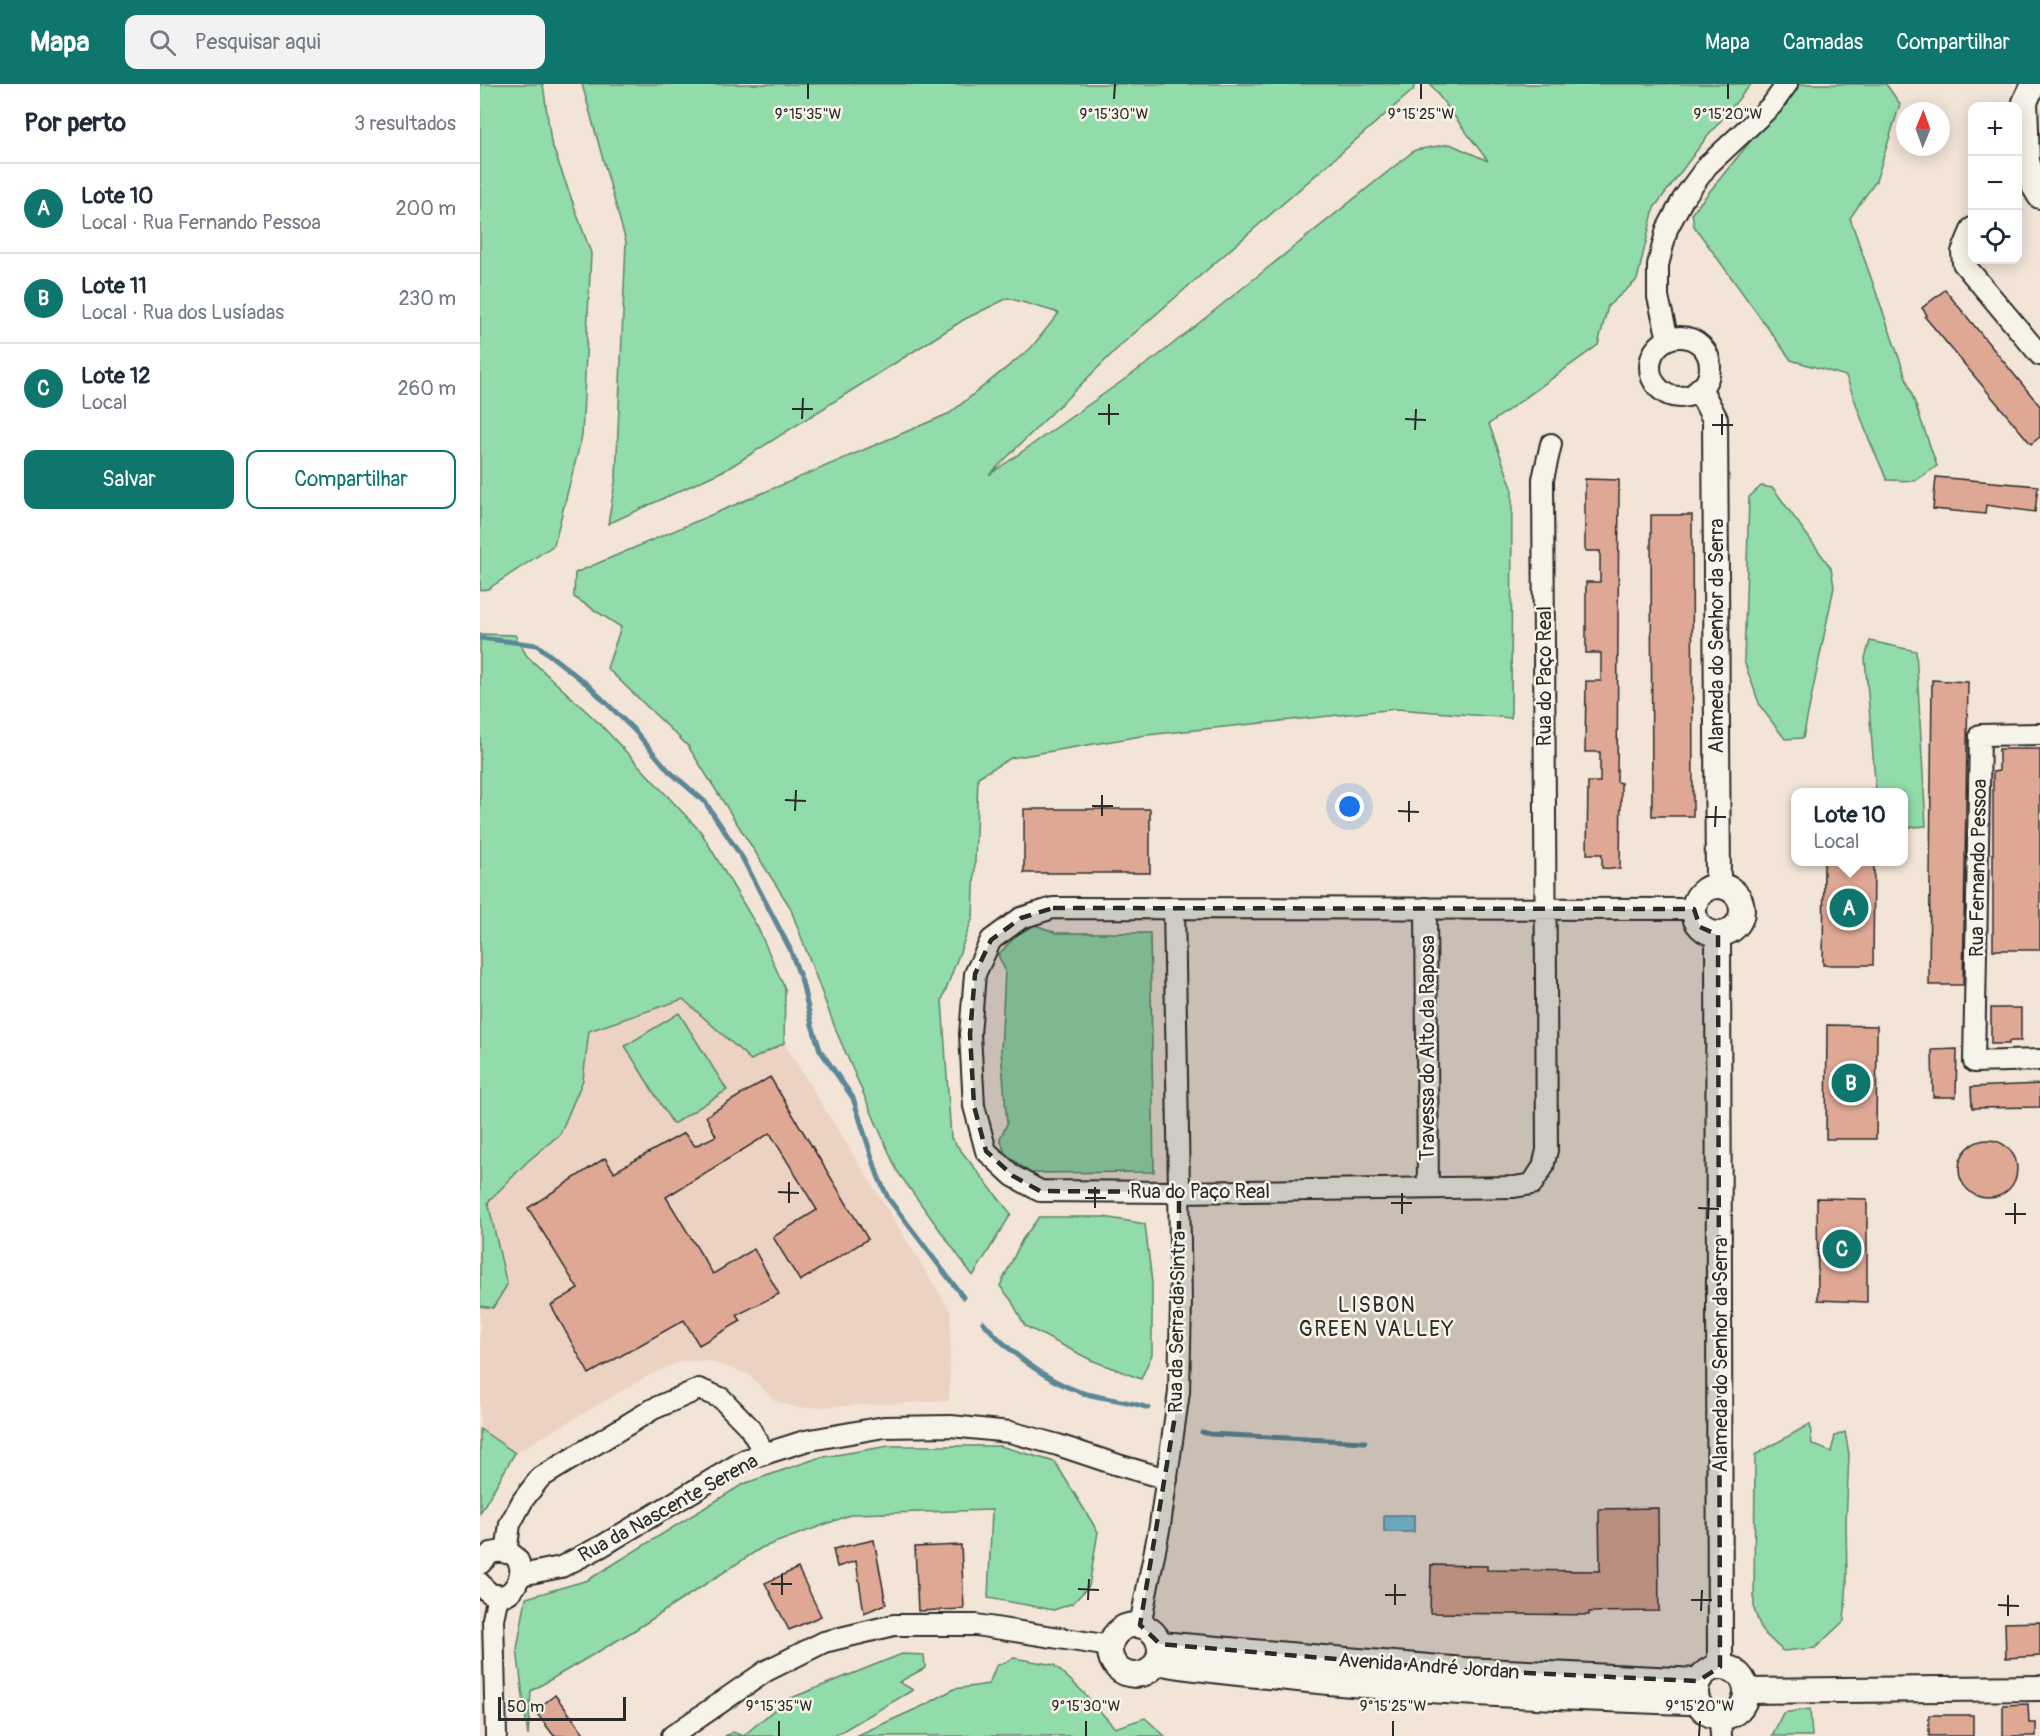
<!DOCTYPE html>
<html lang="pt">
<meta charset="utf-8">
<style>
body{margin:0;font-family:Pangolin,sans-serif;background:#f2f2f3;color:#1f2937}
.controls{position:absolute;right:18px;top:18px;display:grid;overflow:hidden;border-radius:12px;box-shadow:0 3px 15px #0003}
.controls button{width:54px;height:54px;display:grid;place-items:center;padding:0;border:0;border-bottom:2px solid #e0e1e3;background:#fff;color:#1f2937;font:30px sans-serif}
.compass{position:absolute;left:1416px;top:18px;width:54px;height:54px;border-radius:50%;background:#fff;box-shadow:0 3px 15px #0003;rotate:1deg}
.scale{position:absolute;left:18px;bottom:15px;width:128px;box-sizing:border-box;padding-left:6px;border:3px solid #2b2b2b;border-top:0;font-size:16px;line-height:21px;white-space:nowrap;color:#2b2b2b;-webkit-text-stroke:4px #f7f3e8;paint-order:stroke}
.you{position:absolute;left:870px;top:723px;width:21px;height:21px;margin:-15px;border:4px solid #fff;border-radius:50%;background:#1a73e8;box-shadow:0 0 0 9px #1a73e833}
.badge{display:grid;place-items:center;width:39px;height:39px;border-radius:50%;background:#0f766e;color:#fff;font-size:20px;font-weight:700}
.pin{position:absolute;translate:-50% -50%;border:3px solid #fff;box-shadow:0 2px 6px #0006}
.popup{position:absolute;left:1311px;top:704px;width:117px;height:78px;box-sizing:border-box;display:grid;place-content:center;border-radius:12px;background:#fff;filter:drop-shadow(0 2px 4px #0005);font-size:20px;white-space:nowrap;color:#747a83}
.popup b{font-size:22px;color:#1f2937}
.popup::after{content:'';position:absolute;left:50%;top:100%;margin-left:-12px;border:12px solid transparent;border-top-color:#fff}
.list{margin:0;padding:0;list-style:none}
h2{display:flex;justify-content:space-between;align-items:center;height:78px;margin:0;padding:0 24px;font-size:26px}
h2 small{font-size:20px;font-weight:400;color:#747a83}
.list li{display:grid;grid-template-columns:39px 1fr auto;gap:18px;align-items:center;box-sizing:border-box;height:90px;padding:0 24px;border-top:2px solid #e0e1e3}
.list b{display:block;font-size:22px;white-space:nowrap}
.list p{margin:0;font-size:20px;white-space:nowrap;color:#747a83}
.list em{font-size:20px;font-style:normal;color:#747a83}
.actions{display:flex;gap:12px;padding:18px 24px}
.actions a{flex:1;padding:14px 0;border:2px solid #0f766e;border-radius:12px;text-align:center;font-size:21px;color:#0f766e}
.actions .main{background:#0f766e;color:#fff}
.icon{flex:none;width:33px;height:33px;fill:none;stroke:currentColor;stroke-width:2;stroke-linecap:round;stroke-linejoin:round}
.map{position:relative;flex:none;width:1560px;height:1652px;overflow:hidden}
header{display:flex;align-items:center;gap:36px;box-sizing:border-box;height:84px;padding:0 30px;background:#0f766e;color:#fff}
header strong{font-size:28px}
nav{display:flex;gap:33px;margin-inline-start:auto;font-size:21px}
.search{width:420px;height:54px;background:#f2f2f3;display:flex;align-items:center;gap:15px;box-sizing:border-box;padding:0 21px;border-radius:12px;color:#747a83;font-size:22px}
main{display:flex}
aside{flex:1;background:#fff}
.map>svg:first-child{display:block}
.built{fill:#ecd2c3}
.green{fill:#92dbaa;stroke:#5e836a;stroke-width:1.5}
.water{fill:#7cc5dd;stroke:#5c8796;stroke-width:1.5}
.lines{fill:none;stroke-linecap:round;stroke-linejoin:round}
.stream{stroke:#5c8796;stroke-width:5}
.building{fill:#dfa895;stroke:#2b2b2b;stroke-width:1.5}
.minor-casing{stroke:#2b2b2b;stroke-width:24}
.tertiary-casing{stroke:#2b2b2b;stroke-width:28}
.minor{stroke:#f7f3e8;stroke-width:20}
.tertiary{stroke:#f7f3e8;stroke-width:24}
.marked{fill:#2b2b2b;fill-opacity:0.2;stroke:#2b2b2b;stroke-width:4.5;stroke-dasharray:12 8;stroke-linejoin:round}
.ticks{fill:none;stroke:#2b2b2b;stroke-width:2}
.labels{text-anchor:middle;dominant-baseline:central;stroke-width:5;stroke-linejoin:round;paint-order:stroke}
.street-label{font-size:20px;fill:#2b2b2b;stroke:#f7f3e8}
.neighbourhood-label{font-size:21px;letter-spacing:1.5px;fill:#2b2b2b;stroke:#f7f3e8}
.ticks-label{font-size:15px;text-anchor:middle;fill:#2b2b2b;stroke:#f7f3e8;stroke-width:5;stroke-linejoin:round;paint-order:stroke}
</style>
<header>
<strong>Mapa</strong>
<div class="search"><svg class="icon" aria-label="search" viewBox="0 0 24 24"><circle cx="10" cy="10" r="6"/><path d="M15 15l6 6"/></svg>Pesquisar aqui</div>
<nav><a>Mapa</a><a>Camadas</a><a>Compartilhar</a></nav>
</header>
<main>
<aside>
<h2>Por perto<small>3 resultados</small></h2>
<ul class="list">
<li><span class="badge">A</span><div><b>Lote 10</b><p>Local · Rua Fernando Pessoa</p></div><em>200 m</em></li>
<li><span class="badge">B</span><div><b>Lote 11</b><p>Local · Rua dos Lusíadas</p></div><em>230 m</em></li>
<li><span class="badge">C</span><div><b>Lote 12</b><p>Local</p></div><em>260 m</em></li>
</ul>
<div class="actions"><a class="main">Salvar</a><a>Compartilhar</a></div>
</aside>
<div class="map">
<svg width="1560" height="1652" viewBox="0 0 1560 1652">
<rect width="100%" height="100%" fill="#f2e4d7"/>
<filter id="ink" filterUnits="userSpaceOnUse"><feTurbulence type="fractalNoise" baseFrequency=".0167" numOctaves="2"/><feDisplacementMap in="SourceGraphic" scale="12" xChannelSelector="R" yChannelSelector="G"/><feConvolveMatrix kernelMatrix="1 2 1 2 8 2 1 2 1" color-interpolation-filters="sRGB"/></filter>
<g filter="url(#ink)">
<path class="built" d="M203 915 271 976 304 959 471 1228 469 1317 318 1324 295 1317 268 1290 228 1277H201L168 1292 35 1369 0 1345V1222L13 1224 16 1156 8 1118 47 1078 80 1050 103 996 109 947Z"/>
<g class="green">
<path d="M0 0H63L71 58 111 169 102 352 74 461 8 505 0 506Z"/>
<path d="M102 0H935L933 6 642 260 509 391 679 271 935 66 970 60 1008 77 950 0H1271L1223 58 1174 124 1157 196 1128 222 1118 261 1009 340 1032 404 1031 634 916 625 667 651 531 674 498 693 493 833 462 916 471 1054 531 1130 493 1192 417 1087 357 949 310 823 208 662 127 584 141 543 94 513 95 489 470 329 551 264 579 229 528 214 485 235 247 385 128 440 136 393 146 158Z"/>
<path d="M1317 0H1406L1420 20 1396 97 1370 134 1457 382 1435 397 1407 396 1388 353 1366 292 1311 276 1214 142 1212 129Z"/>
<path d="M1281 402 1293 404 1351 484 1354 503 1323 654 1305 655 1280 622 1264 577 1269 413Z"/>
<path d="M0 550 35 551 47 572 120 640 221 748 278 844 305 905 304 959 271 976 203 915 109 947 103 996 80 1050 47 1078 8 1118 27 1201 13 1224 0 1222Z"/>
<path d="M1390 557 1436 567 1446 742 1423 744V708H1396L1385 574Z"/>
<path d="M555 841 577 849H670L674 1088 550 1089 525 1069 520 1054 527 1040 521 967 525 886 518 871 537 851Z"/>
<path d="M199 929 247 1006 193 1040 145 962Z"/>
<path d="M559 1133H624L665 1140 672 1199V1270L661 1295 611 1276 545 1242 531 1216 520 1202 542 1156Z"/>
<path d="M1330 1340 1332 1360 1351 1368 1355 1352 1365 1348 1369 1370 1366 1439 1367 1497 1364 1537 1335 1564 1303 1567 1282 1547 1274 1525 1275 1371Z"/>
<path d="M0 1345 35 1369 0 1429Z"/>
<path d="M409 1362H520L575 1378 618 1448 609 1502 593 1519 574 1526 508 1514 512 1426 373 1430 281 1464 155 1546 51 1607 48 1652 37 1565 46 1514 108 1496 263 1400 338 1374Z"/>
<path d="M422 1570 444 1571 445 1584 419 1598 433 1606 354 1652H245L253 1648 263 1652 306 1616Z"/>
<path d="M534 1574 574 1581 601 1606 635 1644 665 1634 685 1652H376L447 1620 474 1605 509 1600 516 1582Z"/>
<path d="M1330 1625 1332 1652H1292L1303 1629Z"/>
</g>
<rect class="water" x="904" y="1431" width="30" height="17"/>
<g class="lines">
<g class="stream">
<path d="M0 554 57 561 108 601 155 647 189 687 225 718 263 775 310 865 322 898 332 941 340 966 373 1014 398 1092 408 1114 483 1213"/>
<path d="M503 1238C528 1267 563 1295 600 1308 622 1315 646 1316 668 1324"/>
<path d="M722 1348 730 1350 885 1358"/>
</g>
</g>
<g class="building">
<path d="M1465 206 1560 322V353L1551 360 1445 233 1447 231 1442 224Z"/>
<path d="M1456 393 1558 402 1555 428 1506 421 1505 430 1453 425Z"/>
<path d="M1105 395 1139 396 1137 698 1141 699 1140 785 1122 784V770H1107L1108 698H1120V668H1105L1106 597H1121V569H1106V498H1120V467H1105Z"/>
<path d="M1171 431H1212L1213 732H1172Z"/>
<path d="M1452 596 1488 598 1483 901H1449Z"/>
<path d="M1519 665H1560V866H1513V688L1519 687Z"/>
<rect x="544" y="725" width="126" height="64"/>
<path d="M1344 777H1394L1393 881H1343Z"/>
<path d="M1511 924H1541V957H1529V960H1511Z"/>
<path d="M1347 941 1397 942 1396 1055H1346Z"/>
<path d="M1477 965 1476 1013H1453L1452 966Z"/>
<path d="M290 993 388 1155 320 1197 293 1153 337 1126 290 1049 186 1113 233 1190 274 1165 299 1210 257 1231 261 1237 219 1261 204 1236 109 1290 71 1221 98 1205 48 1124 125 1074 134 1088 204 1049 215 1062 236 1052 226 1032Z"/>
<path d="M1560 1000V1023L1492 1024 1491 1003Z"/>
<circle cx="1508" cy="1085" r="29"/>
<path d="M1337 1114 1387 1115V1218L1338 1216Z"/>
<path d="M1178 1424 1179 1527 1109 1528V1531L950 1529 951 1481 1007 1482V1486L1120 1487 1119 1425Z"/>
<path d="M394 1456 406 1520 384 1529 376 1477 357 1483 353 1465Z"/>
<path d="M481 1461 484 1525 438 1527 435 1463Z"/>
<path d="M318 1484 341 1532 309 1546 285 1499Z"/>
<path d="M1560 1538V1572L1526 1574 1525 1539Z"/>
<path d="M75 1611 106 1652H74L55 1627Z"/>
<path d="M1548 1620 1549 1639H1556V1652H1523V1621Z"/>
<rect x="1449" y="1631" width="44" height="21"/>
</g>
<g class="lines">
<g class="minor-casing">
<g id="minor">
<path d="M1492 144 1482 168 1483 179 1560 271"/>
<circle cx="1200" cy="283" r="30"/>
<path d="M1188 255 1178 213V181L1187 145 1203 115 1227 82 1292 21 1307 0"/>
<path d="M1071 360 1063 395 1067 1066 1063 1083 1052 1100 1034 1103 699 1108 560 1107 533 1092 506 1067 494 1022 490 950 495 890 511 856 541 834 573 824 1214 825"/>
<path d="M1560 650 1500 651 1494 978 1560 976"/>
<path d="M946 824 948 1104"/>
<path d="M26 1469 30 1440 43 1416 60 1394 173 1325 219 1305 241 1314 269 1343 285 1370"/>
<path d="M0 1480 11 1469C66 1457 32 1544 0 1499"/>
<path d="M41 1491 81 1483 122 1462 265 1376 325 1357 404 1343 471 1342 530 1348 578 1361 638 1381 687 1395"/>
<path d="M660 1541 680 1441 699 1308 701 1217 694 824"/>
<path d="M1240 1634 1241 1652"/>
<path d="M16 1652 13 1535 18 1511"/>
<path d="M192 1652 286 1587 344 1558 414 1541H496L630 1562"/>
</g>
</g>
<g class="tertiary-casing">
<g id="tertiary">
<path d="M1553 0 1545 18 1547 77 1554 102 1560 112"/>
<path d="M1220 306 1235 335 1238 802"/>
<circle cx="1238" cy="826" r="24"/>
<path d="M1238 851 1240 1583"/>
<circle cx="655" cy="1566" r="25"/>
<path d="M680 1560 984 1586 1218 1597"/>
<path d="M677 1578C724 1587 771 1590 818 1595 937 1607 1057 1613 1177 1617L1208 1618 1216 1616"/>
<circle cx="1241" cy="1608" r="25"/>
<path d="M1267 1607 1560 1604"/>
</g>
</g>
<use href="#minor" class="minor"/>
<use href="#tertiary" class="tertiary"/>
</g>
</g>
<path class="marked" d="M573 824 1214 825 1220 843 1238 851 1240 1583 1218 1597 984 1586 680 1560 660 1541 699 1308V1108L560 1107 533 1092 506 1067 494 1022 490 950 495 890 511 856 541 834Z"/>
<path class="ticks" d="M328 15V0M634 15 635 0M941 15V0M1248 15V0M312 325H333M618 330H639M322 335 323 314M925 335 946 336M629 341V320M1232 341H1253M935 346 936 325M1242 351V330M305 716 326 717M612 722H633M315 727 316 706M918 727 939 728M622 732V711M1225 733H1246M929 738V717M1235 743 1236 722M298 1108 319 1109M605 1114H626M309 1119V1098M911 1119H932M615 1124V1103M1218 1124 1239 1125M922 1130V1109M1525 1130H1546M1228 1135 1229 1114M1535 1140V1119M291 1500H312M598 1505 619 1506M302 1511V1490M905 1511H926M608 1516 609 1495M1211 1516H1232M915 1521V1500M1518 1521 1539 1522M1221 1527 1222 1506M1528 1532V1511M299 1652V1637M606 1652V1637M913 1652V1637M1219 1652 1220 1637"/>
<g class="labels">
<g class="street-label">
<text transform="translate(1236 552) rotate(-90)">Alameda do Senhor da Serra</text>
<text transform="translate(1064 592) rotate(-90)">Rua do Paço Real</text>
<text transform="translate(1498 784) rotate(-89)">Rua Fernando Pessoa</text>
<text transform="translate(947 964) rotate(-90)">Travessa do Alto da Raposa</text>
<text x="720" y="1107">Rua do Paço Real</text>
<text transform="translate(697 1238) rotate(-89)">Rua da Serra da Sintra</text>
<text transform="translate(1240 1271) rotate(-90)">Alameda do Senhor da Serra</text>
<text transform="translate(188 1424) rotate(-29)">Rua da Nascente Serena</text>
<text transform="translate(949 1582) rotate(4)">Avenida André Jordan</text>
</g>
<g class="neighbourhood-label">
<text x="897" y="1221">LISBON<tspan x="897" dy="24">GREEN VALLEY</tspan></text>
</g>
</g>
<g class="ticks-label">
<text x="328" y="35">9°15'35"W</text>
<text x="634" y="35">9°15'30"W</text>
<text x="941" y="35">9°15'25"W</text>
<text x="1248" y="35">9°15'20"W</text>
<text x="299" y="1627">9°15'35"W</text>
<text x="606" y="1627">9°15'30"W</text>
<text x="913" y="1627">9°15'25"W</text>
<text x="1220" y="1627">9°15'20"W</text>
</g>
</svg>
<div class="controls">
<button>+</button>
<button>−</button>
<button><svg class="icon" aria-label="locate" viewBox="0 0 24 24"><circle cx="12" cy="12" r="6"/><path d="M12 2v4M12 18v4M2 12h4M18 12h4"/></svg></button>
</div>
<svg class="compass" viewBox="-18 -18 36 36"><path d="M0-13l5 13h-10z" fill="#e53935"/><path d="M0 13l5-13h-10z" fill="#747a83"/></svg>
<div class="scale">50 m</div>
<div class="you"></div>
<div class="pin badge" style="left:1369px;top:824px">A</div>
<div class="popup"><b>Lote 10</b>Local</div>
<div class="pin badge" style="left:1371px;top:999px">B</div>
<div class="pin badge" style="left:1362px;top:1165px">C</div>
</div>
</main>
